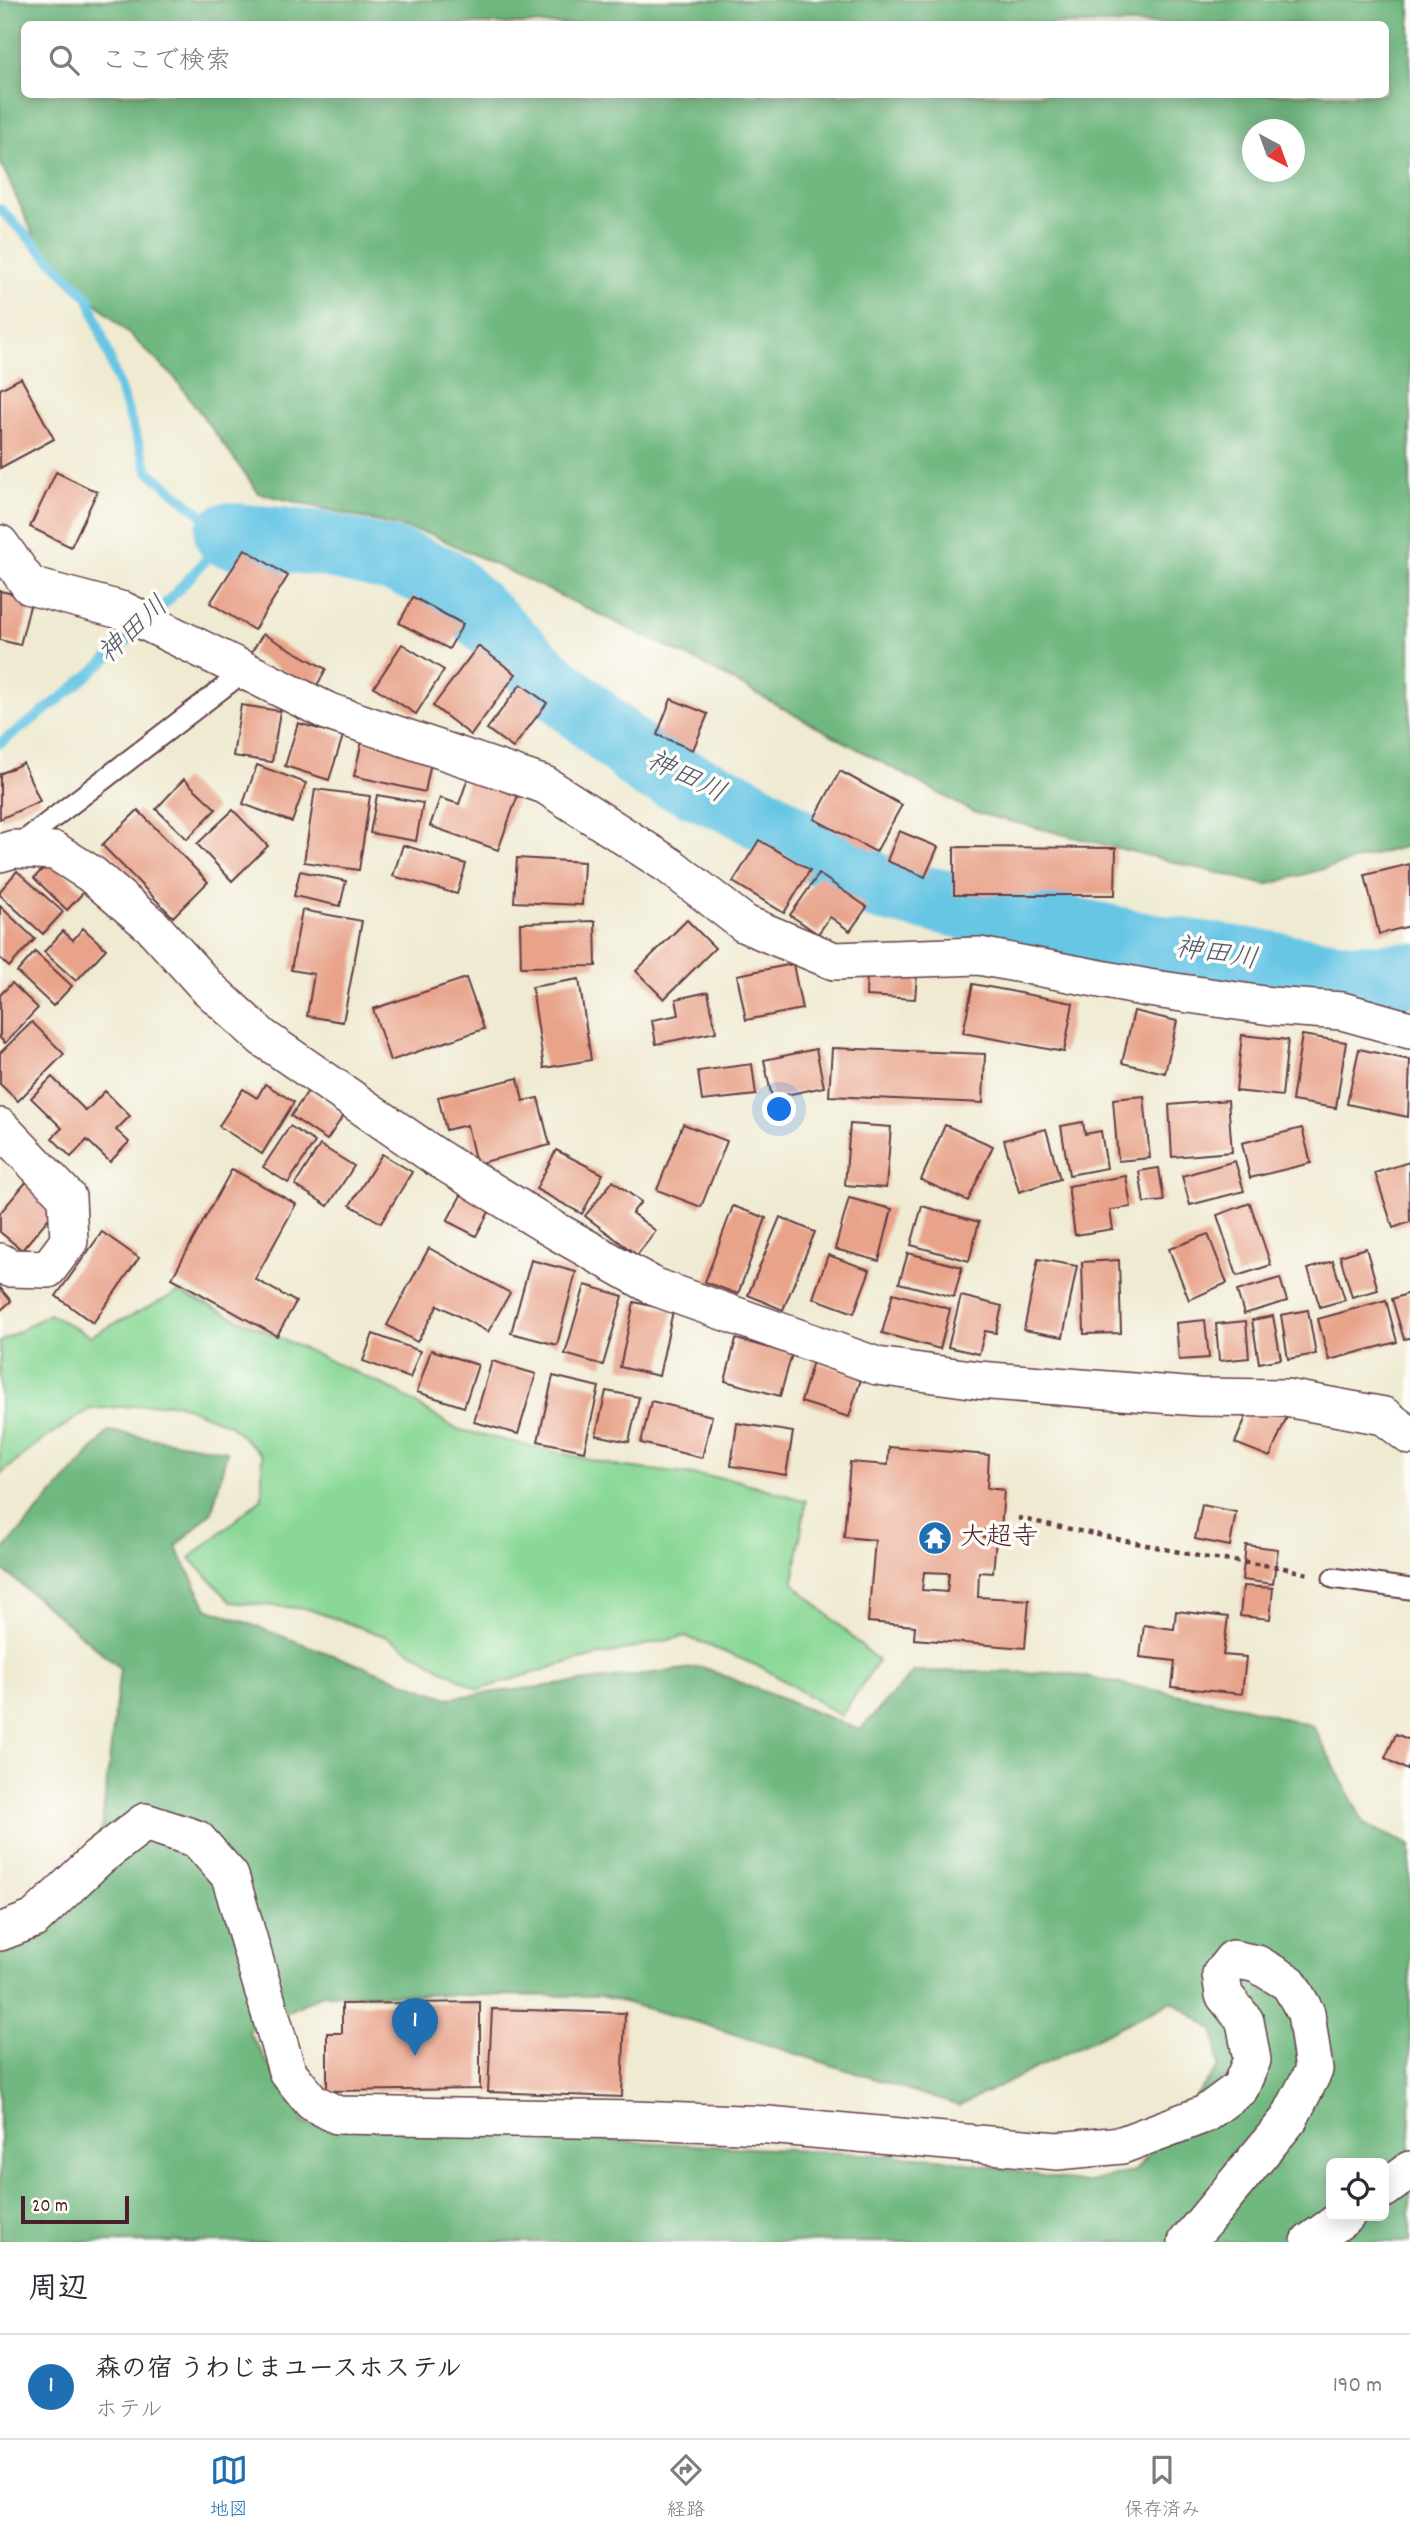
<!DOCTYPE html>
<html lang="ja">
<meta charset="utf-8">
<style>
body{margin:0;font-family:Dekko,"Klee One",sans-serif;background:#f7f7f7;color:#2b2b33}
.controls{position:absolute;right:21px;bottom:21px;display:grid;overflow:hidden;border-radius:10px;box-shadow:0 4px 18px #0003}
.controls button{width:63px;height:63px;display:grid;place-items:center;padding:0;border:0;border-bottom:2px solid #e1e1e2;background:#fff;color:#2b2b33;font:35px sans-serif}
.compass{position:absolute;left:1242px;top:119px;width:63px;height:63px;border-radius:50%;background:#fff;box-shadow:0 4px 18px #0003;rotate:139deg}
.scale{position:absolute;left:21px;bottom:18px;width:108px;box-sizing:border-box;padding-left:7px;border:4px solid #4a1f2b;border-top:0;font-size:19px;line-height:24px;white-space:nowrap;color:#4a1f2b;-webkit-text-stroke:5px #fdfcf7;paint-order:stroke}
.you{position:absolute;left:780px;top:1110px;width:24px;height:24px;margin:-18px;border:5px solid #fff;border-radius:50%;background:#1a73e8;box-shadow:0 0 0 10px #1a73e833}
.badge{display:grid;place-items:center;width:46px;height:46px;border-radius:50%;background:#1f6fb2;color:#fff;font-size:23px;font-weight:700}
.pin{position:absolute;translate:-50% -58px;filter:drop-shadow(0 2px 4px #0008)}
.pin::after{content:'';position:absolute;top:37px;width:24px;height:21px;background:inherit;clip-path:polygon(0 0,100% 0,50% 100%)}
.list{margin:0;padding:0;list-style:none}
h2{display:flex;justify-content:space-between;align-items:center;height:91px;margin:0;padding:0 28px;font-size:30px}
h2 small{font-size:23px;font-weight:400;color:#7c7c81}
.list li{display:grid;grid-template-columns:46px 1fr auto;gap:21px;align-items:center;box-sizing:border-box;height:105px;padding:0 28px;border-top:2px solid #e1e1e2}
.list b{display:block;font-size:26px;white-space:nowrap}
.list p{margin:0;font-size:23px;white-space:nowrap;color:#7c7c81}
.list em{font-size:23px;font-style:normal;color:#7c7c81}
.icon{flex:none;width:38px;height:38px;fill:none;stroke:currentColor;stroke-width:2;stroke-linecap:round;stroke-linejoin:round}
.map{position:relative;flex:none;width:1410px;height:2242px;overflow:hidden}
.search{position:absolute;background:#fff;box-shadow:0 4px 18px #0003;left:21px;right:21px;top:21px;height:77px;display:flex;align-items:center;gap:18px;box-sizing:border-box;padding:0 24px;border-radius:10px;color:#7c7c81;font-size:26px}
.sheet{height:196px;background:#fff}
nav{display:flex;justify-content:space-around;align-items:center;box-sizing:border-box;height:98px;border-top:2px solid #e1e1e2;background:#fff;font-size:19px;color:#7c7c81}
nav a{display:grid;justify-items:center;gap:4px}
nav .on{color:#1f6fb2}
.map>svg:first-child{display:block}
.green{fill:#8ad897;stroke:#6a7c61;stroke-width:2}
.forest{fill:#6fb880;stroke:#5c6c56;stroke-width:2;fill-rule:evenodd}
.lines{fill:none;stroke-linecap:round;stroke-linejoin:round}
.stream{stroke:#67c6e5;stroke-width:10}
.river{stroke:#67c6e5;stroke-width:65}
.building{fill:#e8a38a;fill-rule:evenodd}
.lane-casing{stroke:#633d44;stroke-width:23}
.street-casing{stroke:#633d44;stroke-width:40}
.path{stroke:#633d44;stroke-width:4.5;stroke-dasharray:5 5;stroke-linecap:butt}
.lane{stroke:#fff;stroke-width:19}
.street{stroke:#fff;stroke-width:37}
.labels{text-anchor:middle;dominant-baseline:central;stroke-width:7;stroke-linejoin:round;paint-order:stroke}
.poi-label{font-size:26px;fill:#4a1f2b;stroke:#fdfcf7;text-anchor:start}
.water-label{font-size:28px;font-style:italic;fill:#54596c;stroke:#fdfcf7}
</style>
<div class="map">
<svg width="1410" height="2242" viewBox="0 0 1410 2242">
<rect width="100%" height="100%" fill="#fdfcf7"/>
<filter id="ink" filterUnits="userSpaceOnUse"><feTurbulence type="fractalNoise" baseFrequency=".0143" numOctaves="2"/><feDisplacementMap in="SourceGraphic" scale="14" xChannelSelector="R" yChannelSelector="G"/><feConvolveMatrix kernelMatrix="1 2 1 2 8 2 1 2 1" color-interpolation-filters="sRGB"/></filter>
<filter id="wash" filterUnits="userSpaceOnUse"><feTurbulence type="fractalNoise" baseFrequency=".00686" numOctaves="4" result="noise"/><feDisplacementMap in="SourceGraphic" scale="28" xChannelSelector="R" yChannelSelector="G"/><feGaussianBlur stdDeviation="1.57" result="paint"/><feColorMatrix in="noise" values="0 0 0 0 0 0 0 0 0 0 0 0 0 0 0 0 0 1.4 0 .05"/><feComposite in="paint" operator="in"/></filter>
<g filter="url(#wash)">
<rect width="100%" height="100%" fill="#efead1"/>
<path class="green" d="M179 1292 392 1389 456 1429 617 1466 736 1480 806 1501 793 1583 878 1661 841 1716 763 1668 685 1636 566 1663 478 1690 387 1637 308 1609 231 1602 190 1558 262 1498V1455L230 1425 176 1403 90 1409 34 1446 0 1475V1342L49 1314 90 1336Z"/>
<g class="forest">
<path d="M0 0H1410V845L1266 885 973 812 695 660 433 535 259 493 174 377 40 249 0 161ZM24 24H1386V94H24ZM1252 130H1294V172H1252Z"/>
<path d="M109 1431 227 1451 212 1511 176 1547 207 1608 448 1698 702 1667 860 1730 914 1671 1064 1673 1244 1707 1313 1726 1365 1825 1410 1845V2242H0V1939L101 1832 120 1668 0 1567V1554ZM323 1994 601 1996 700 2023 959 2106 1172 2001 1214 2030 1219 2067 1135 2171 1085 2183 938 2158 305 2124 248 2031ZM1331 2163H1384V2216H1331Z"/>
</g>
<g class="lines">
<path class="stream" d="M0 209 89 298 148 471 227 535C161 614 85 685 0 743"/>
<path class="river" d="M227 535 318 543 402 563 444 580 544 677 650 767 738 804 881 889 1151 946 1352 976 1410 975"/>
</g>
<g id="blocks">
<g class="building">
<path d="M21 378 54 439 0 468V389Z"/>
<path d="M56 472 97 492 71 547 30 527Z"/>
<path d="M245 549 288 576 254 630 210 603Z"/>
<path d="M0 591 32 598 20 645 0 640Z"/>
<path d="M413 597 463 624 449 649 399 623Z"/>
<path d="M263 634 326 669 315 689 251 653Z"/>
<path d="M402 644 444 670 416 714 374 687Z"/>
<path d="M478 646 516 674 471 735 433 706Z"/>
<path d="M521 684 547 703 513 748 487 729Z"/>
<path d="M671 699 708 714 693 750 657 735Z"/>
<path d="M241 705 280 711 272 762 233 756Z"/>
<path d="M298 723 343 736 329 780 285 766Z"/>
<path d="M362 741 432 757 425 792 354 776Z"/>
<path d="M23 763 40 801 0 819V774Z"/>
<path d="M257 765 306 783 292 822 243 804Z"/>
<path d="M840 771 902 805 876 852 814 819Z"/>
<path d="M469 775 519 792 498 850 430 826 440 798 459 804Z"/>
<path d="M184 779 216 809 187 839 156 809Z"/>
<path d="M315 789 370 796 359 870 304 862Z"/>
<path d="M377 795 423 803 416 841 370 833Z"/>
<path d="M138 810 208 882 173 917 102 845Z"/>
<path d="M233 810 268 846 232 881 197 844Z"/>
<path d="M899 831 938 847 925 877 887 861Z"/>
<path d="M759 840 810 870 784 913 733 882Z"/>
<path d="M403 845 466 864 457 894 393 876Z"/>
<path d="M954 847 1116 848 1115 895H954Z"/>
<path d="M517 858 584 862 582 905 514 902Z"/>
<path d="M51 860 84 892 67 910 34 878Z"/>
<path d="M1410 864V926L1379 934 1365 875Z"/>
<path d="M17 871 63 912 43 934 0 895V891Z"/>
<path d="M300 871 346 881 340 906 294 896Z"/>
<path d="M819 874 867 907 850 931 830 917 818 934 790 915Z"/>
<path d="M0 906 35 939 9 967 0 958Z"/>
<path d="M302 910 362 921 343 1022 307 1016 314 974 291 970Z"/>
<path d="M687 920 715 948 664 999 636 971Z"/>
<path d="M595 921 596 966 521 967 520 923Z"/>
<path d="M83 928 106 949 76 981 44 952 63 931 73 940Z"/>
<path d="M35 952 72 986 53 1006 17 972Z"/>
<path d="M793 964 802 1009 746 1020 737 975Z"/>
<path d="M867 972 917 975 915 999 866 996Z"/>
<path d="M466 978 484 1029 390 1061 373 1009Z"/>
<path d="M579 979 591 1060 544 1068 532 987Z"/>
<path d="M12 983 38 1008 5 1043 0 1038V995Z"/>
<path d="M973 984 1073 1003 1064 1052 963 1033Z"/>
<path d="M708 992 716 1032 656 1044 652 1020 679 1015 676 999Z"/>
<path d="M1134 1011 1177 1021 1165 1073 1122 1063Z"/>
<path d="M32 1022 64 1054 18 1101 0 1084V1053Z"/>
<path d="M1242 1035 1288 1040 1282 1096 1236 1091Z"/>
<path d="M1302 1035 1346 1042 1336 1108 1292 1101Z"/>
<path d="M832 1048 985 1054 983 1103 829 1096Z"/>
<path d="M816 1049 824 1087 772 1098 764 1060Z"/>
<path d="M1359 1049 1410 1060 1408 1117 1347 1104Z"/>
<path d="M752 1064 756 1095 702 1101 698 1071Z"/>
<path d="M52 1077 86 1111 105 1091 130 1116 116 1130 129 1142 110 1162 87 1140 71 1157 52 1138 62 1128 31 1098Z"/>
<path d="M518 1078 523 1101 538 1098 550 1145 476 1164 467 1125 446 1130 438 1097Z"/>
<path d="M265 1084 294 1102 262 1154 219 1126 243 1089 257 1098Z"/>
<path d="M308 1091 343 1116 327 1140 291 1116Z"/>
<path d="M1144 1096 1150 1158 1118 1161 1113 1099Z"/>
<path d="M1228 1100 1232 1152 1172 1157 1169 1105Z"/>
<path d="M1083 1122 1085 1134 1101 1131 1107 1168 1069 1175 1061 1126Z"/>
<path d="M683 1124 727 1141 701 1207 657 1190Z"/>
<path d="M850 1124 891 1127 886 1188 845 1185Z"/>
<path d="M945 1125 993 1146 968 1201 921 1180Z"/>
<path d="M290 1126 315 1142 288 1183 263 1167Z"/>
<path d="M1302 1128 1311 1163 1250 1178 1242 1143Z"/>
<path d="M1046 1129 1060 1179 1019 1192 1004 1140Z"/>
<path d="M320 1145 354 1166 328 1206 295 1185Z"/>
<path d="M556 1150 603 1174 582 1214 536 1189Z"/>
<path d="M382 1154 412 1172 381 1223 350 1205Z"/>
<path d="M1235 1161 1244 1191 1190 1205 1182 1176Z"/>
<path d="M1409 1162 1410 1222 1393 1228 1375 1173Z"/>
<path d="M1159 1168 1164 1201 1144 1203 1139 1171Z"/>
<path d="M232 1169 296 1204 255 1279 296 1302 277 1336 172 1278Z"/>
<path d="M1126 1176 1131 1207 1110 1210 1113 1229 1075 1235 1068 1186Z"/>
<path d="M27 1181 58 1207 22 1250 0 1232V1213Z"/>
<path d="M613 1181 641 1202 632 1213 656 1231 637 1255 585 1216Z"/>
<path d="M466 1186 495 1201 476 1236 447 1221Z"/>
<path d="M849 1198 892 1209 879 1261 835 1249Z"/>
<path d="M1250 1203 1271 1265 1237 1276 1217 1215Z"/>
<path d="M733 1206 766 1218 738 1294 705 1282Z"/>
<path d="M922 1206 979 1222 969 1261 911 1245Z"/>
<path d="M780 1217 815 1232 783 1310 748 1295Z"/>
<path d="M102 1232 139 1258 93 1323 56 1296Z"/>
<path d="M1208 1234 1227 1283 1189 1300 1169 1249Z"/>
<path d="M429 1248 510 1293 488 1332 438 1305 417 1342 387 1325Z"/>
<path d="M1366 1248 1378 1290 1352 1297 1340 1256Z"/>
<path d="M908 1253 962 1267 954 1297 899 1283Z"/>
<path d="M828 1255 870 1270 854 1313 813 1298Z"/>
<path d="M1038 1259 1077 1266 1063 1337 1024 1330Z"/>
<path d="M531 1260 576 1272 557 1345 511 1333Z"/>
<path d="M1119 1260 1121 1333 1084 1334 1082 1262Z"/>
<path d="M1333 1261 1345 1300 1320 1307 1308 1269Z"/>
<path d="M1280 1278 1287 1301 1244 1314 1237 1291Z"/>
<path d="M585 1285 623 1296 603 1365 565 1354Z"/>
<path d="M0 1288 11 1301 0 1311Z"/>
<path d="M893 1293 950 1309 940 1349 882 1333Z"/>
<path d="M1410 1293V1338L1404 1339 1392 1299Z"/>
<path d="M961 1296 1002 1306 996 1333 985 1331 979 1354 948 1347Z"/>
<path d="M1386 1300 1397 1342 1329 1360 1318 1319Z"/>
<path d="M634 1302 673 1311 659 1376 620 1367Z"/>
<path d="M1308 1310 1316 1354 1288 1359 1281 1315Z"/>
<path d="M1273 1316 1281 1359 1259 1363 1252 1320Z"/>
<path d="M1205 1320 1209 1358 1179 1360 1176 1323Z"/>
<path d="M1246 1321 1249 1358 1219 1361 1216 1324Z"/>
<path d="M373 1334 420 1351 410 1378 363 1361Z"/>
<path d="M736 1339 792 1354 780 1396 725 1381Z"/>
<path d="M431 1350 478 1365 464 1407 417 1392Z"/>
<path d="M492 1361 536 1374 518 1434 474 1422Z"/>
<path d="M813 1361 862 1376 849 1417 801 1402Z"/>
<path d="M553 1376 599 1387 584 1451 538 1441Z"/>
<path d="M606 1391 639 1397 629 1442 596 1435Z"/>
<path d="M1253 1400 1288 1414 1270 1457 1235 1443Z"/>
<path d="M651 1401 712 1416 702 1458 641 1443Z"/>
<path d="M737 1423 793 1432 786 1475 731 1466Z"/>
<path d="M889 1447 989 1455 987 1488 1004 1490 1001 1531 983 1530V1537L996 1539 993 1573 979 1572 978 1597 1029 1600 1025 1648 914 1639 915 1626 868 1622 875 1540 844 1537 850 1462 888 1465ZM924 1572 949 1573 947 1592 922 1590Z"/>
<path d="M1202 1505 1236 1512 1230 1546 1195 1539Z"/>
<path d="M1246 1545 1278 1549 1273 1584 1242 1580Z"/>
<path d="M1243 1586 1273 1588 1270 1619 1240 1616Z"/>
<path d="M1176 1611 1228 1617 1223 1655 1246 1657 1242 1694 1172 1687 1175 1661 1140 1657 1144 1625 1174 1629Z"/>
<path d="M1396 1734 1410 1740V1764L1407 1770 1385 1758Z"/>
<path d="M480 2002V2089L327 2091V2033H342V2004Z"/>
<path d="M492 2009 625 2013 622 2097 488 2092Z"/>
</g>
</g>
</g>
<g filter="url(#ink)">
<use href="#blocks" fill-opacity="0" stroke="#633d44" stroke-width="2"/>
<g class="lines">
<g class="lane-casing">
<g id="lane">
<path d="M17 846 245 671"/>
<path d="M1333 1578 1410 1589"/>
</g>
</g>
<g class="street-casing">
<g id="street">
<path d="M0 544 30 586 124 611 329 712 545 785 670 866 745 924 834 961 979 956 1148 988 1271 1006 1342 1011 1410 1030"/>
<path d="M0 853 14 849 55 851 91 874 152 926 207 987 263 1038 436 1157 558 1232 655 1287 877 1366 978 1380 1198 1397 1286 1398 1384 1416 1410 1436"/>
<path d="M0 1127 67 1197 69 1241 48 1269 9 1268 0 1262"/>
<path d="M0 1932 34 1919 98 1858 145 1822 197 1839 230 1876 287 2071 312 2102 337 2115 635 2120 768 2125 1057 2151 1122 2145 1205 2114 1240 2088 1252 2060 1245 2021 1224 1995 1221 1974 1233 1959 1257 1964 1289 1983 1306 2013 1314 2070 1289 2119 1187 2242"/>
<path d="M1384 2189 1410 2170"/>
<path d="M1310 2242 1346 2216"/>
</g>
</g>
<path class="path" d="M1018 1518 1208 1558 1280 1567 1308 1574"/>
<use href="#lane" class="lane"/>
<use href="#street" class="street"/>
</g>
</g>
<defs>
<g id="temple-disc" transform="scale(1.75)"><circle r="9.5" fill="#1f6fb2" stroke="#fdfcf7"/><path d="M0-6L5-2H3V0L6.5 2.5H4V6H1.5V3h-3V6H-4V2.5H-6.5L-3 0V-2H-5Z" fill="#fff"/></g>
</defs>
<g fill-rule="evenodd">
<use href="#temple-disc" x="935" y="1538"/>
</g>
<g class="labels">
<g class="poi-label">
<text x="960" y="1538">大超寺</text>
</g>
<g class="water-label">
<text transform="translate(135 632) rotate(-43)">神田川</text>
<text transform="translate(685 779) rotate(26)">神田川</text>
<text transform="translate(1216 956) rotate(9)">神田川</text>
</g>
</g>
</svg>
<div class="controls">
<button><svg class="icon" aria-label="locate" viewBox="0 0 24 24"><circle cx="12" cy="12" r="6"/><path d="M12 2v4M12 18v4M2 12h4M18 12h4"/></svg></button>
</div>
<svg class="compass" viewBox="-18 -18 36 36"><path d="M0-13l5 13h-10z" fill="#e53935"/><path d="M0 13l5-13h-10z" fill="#7c7c81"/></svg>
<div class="scale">20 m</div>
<div class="you"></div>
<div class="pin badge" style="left:415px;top:2056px">1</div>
<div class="search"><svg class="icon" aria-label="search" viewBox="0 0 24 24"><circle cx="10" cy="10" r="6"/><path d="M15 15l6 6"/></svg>ここで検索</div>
</div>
<section class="sheet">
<h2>周辺<small></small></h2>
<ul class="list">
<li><span class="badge">1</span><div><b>森の宿 うわじまユースホステル</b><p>ホテル</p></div><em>190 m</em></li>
</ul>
</section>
<nav>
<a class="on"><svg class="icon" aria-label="map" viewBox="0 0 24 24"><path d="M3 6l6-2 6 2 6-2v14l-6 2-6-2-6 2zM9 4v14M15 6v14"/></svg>地図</a>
<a><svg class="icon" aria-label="directions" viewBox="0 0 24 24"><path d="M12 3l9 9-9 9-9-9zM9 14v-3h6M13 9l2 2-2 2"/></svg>経路</a>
<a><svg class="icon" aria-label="saved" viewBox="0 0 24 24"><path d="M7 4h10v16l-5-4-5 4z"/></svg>保存済み</a>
</nav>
